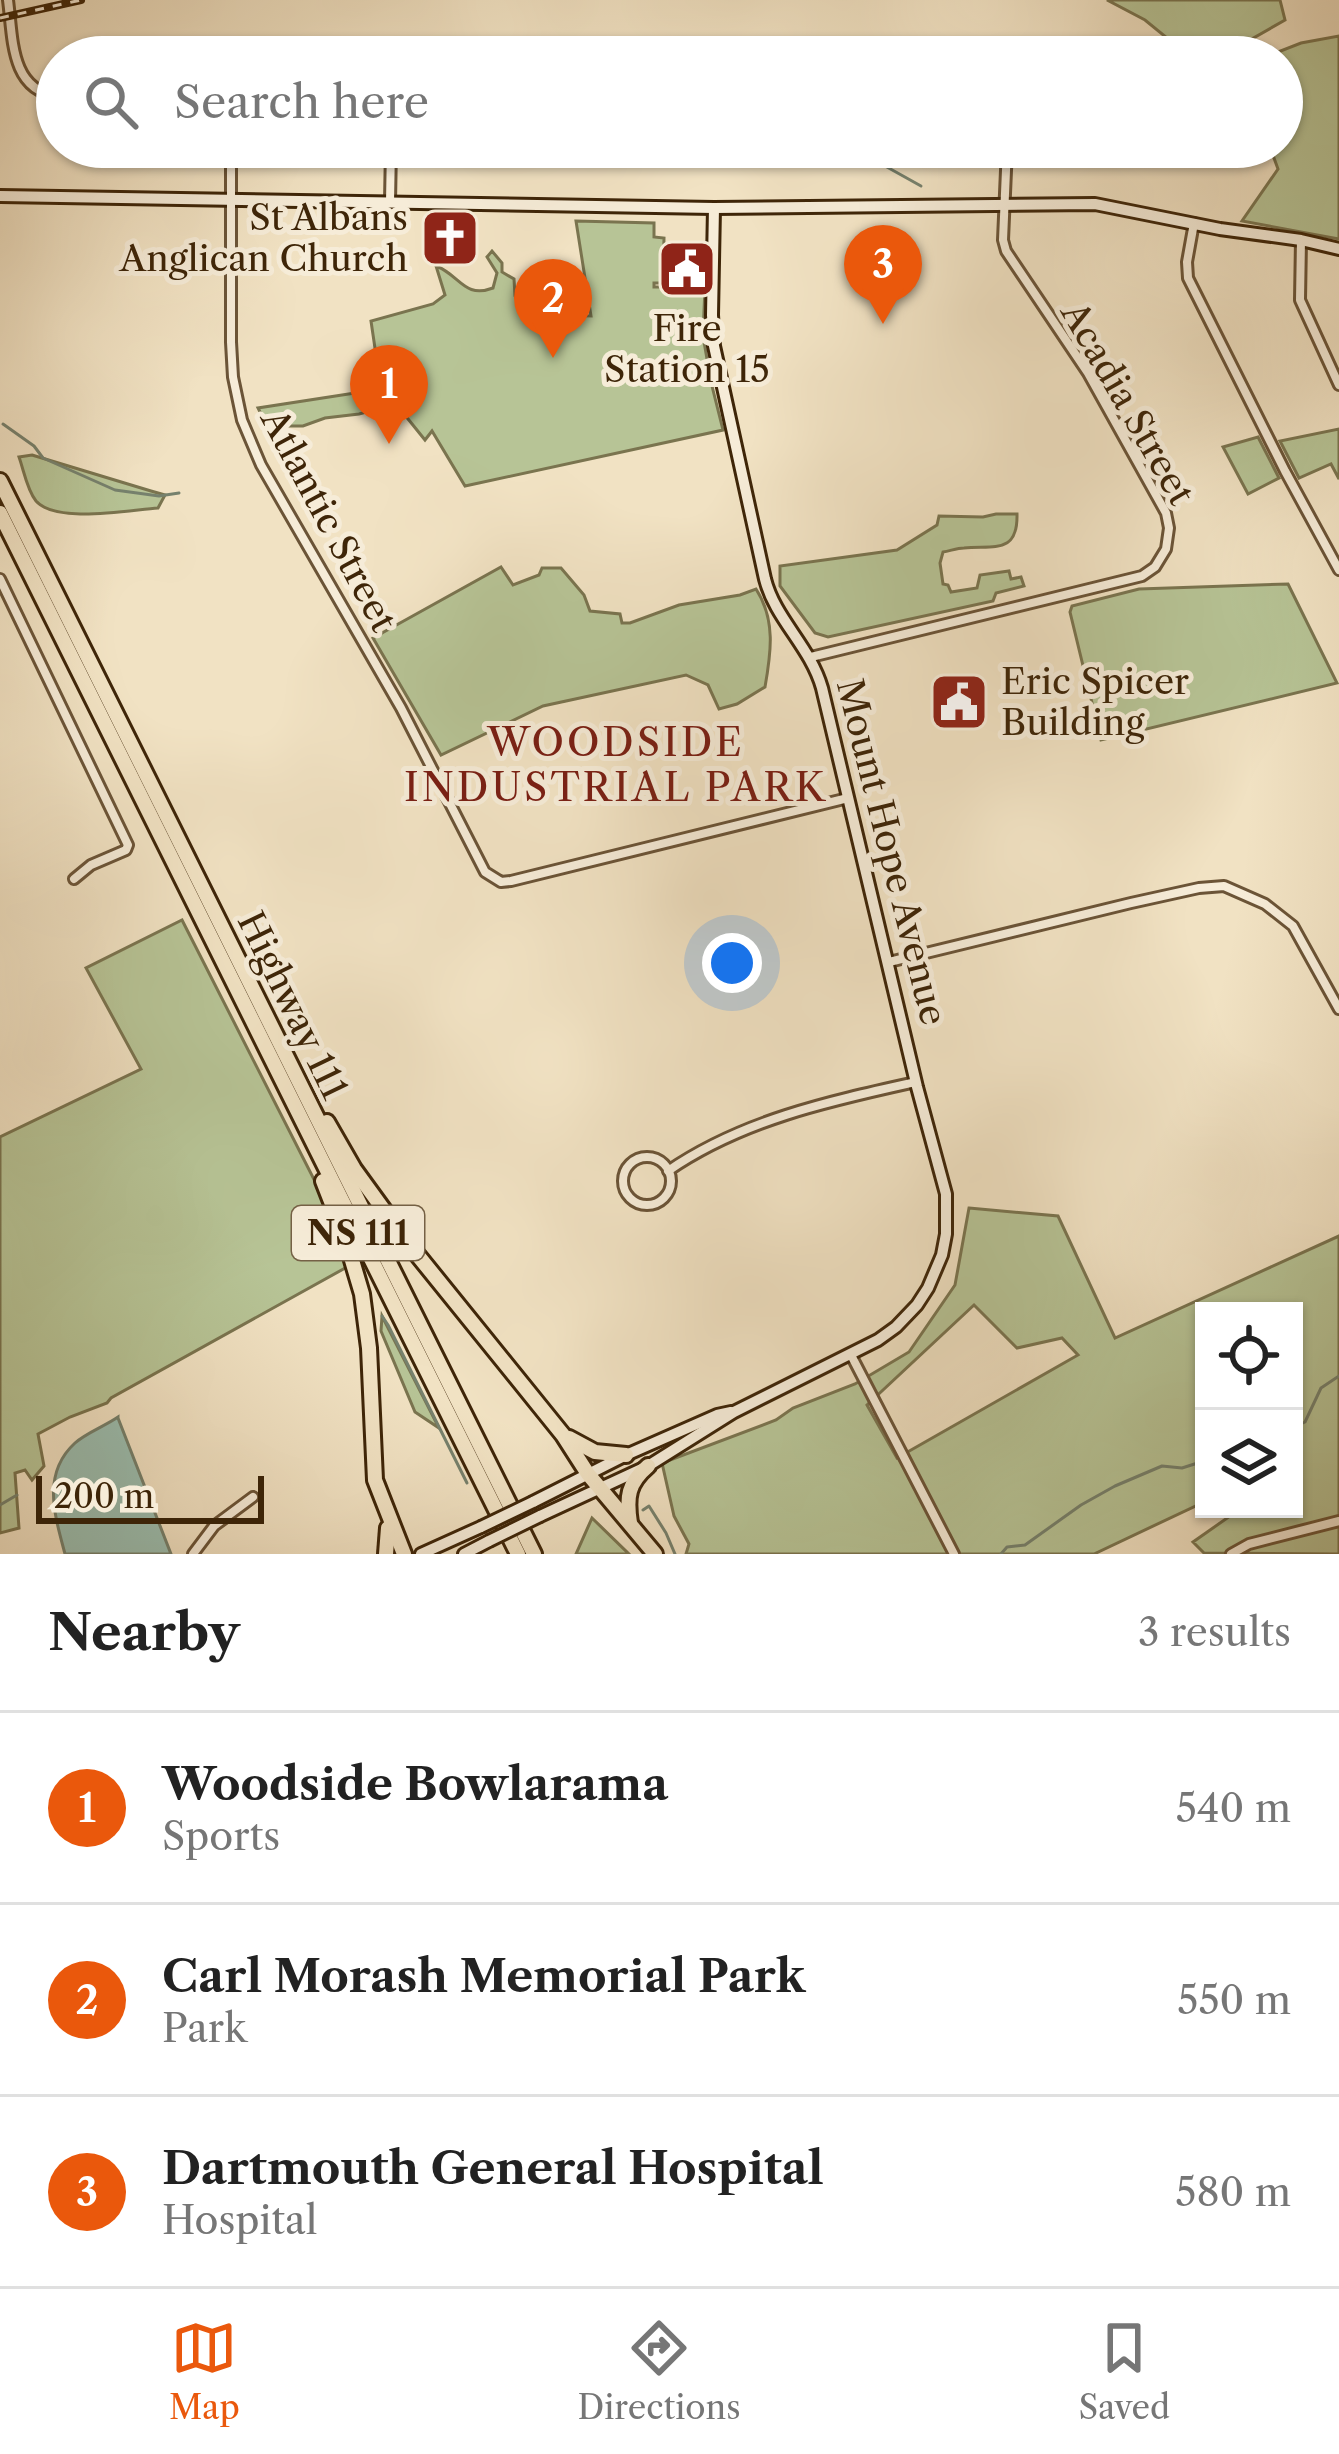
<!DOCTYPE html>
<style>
body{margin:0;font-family:"Libre Caslon Text",serif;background:#f2f2f2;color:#222}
.controls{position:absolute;right:36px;bottom:36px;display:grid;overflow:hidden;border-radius:0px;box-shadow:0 3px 9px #0004}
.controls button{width:108px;height:108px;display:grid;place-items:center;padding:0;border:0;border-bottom:3px solid #e0e0e0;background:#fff;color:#222;font:60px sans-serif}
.scale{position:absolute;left:36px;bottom:30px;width:228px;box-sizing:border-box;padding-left:12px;border:6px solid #3e2508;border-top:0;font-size:33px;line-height:42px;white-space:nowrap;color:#3e2508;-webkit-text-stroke:9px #f6ecd8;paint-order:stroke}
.you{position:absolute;left:732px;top:963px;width:42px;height:42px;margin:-30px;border:9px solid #fff;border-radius:50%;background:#1a73e8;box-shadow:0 0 0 18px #1a73e833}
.badge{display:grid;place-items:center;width:78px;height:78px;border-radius:50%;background:#ea580c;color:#fff;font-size:39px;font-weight:700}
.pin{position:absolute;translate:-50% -99px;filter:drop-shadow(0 3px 6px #0008)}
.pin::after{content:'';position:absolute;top:63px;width:42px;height:36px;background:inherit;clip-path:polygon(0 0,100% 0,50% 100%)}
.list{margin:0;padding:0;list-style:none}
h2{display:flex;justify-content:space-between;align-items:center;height:156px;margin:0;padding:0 48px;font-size:51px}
h2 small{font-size:39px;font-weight:400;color:#767676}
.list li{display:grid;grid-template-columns:78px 1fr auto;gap:36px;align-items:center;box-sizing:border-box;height:192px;padding:0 48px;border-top:3px solid #e0e0e0}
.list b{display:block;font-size:45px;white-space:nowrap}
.list p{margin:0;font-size:39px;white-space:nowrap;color:#767676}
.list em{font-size:39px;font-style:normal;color:#767676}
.icon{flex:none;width:66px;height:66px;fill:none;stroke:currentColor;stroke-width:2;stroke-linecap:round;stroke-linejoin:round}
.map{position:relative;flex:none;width:1339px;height:1554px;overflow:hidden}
.search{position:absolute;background:#fff;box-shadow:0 3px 9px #0004;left:36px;right:36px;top:36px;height:132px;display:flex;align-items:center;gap:30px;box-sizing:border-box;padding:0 42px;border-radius:66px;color:#767676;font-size:45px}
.sheet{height:732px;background:#fff}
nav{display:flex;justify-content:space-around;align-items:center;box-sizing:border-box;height:168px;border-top:3px solid #e0e0e0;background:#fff;font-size:33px;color:#767676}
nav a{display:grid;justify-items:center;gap:6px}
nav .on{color:#ea580c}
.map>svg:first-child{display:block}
.green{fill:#b7c496;stroke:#7a744f;stroke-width:3;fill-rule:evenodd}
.water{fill:#9bbeb0;stroke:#76816d;stroke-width:3}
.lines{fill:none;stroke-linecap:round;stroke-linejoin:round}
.stream{stroke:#76816d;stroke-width:3}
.street-casing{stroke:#6b5437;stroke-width:14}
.secondary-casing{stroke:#3e2508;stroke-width:16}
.highway-casing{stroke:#3e2508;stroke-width:20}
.street{stroke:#f6ecd8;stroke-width:8}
.secondary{stroke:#f6ecd8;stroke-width:10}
.highway{stroke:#f1e2c3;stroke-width:14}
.rail-casing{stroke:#3e2508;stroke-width:8}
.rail{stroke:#f6ecd8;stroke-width:3;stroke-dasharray:9;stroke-linecap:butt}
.secondary-bridge-casing{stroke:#3e2508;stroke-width:16;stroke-linecap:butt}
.secondary-bridge{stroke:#f6ecd8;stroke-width:10}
.labels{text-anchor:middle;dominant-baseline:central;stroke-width:10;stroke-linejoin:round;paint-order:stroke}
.shield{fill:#f6ecd8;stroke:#756146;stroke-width:3}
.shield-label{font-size:33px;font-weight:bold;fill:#3e2508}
.poi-label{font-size:36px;fill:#3e2508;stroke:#f6ecd8;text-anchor:end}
.street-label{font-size:36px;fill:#3e2508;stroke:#f6ecd8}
.neighbourhood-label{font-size:39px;letter-spacing:3px;fill:#7a1f14;stroke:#f6ecd8}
</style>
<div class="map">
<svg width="1339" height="1554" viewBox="0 0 1339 1554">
<rect width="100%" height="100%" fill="#f1e2c3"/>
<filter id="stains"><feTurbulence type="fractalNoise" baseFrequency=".00167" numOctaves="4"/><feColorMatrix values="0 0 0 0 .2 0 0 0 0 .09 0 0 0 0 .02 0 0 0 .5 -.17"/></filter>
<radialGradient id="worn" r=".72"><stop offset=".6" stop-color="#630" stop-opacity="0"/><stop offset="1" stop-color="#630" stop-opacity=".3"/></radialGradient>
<g class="green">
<path d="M1107 0H1280L1285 20 1220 57H1184L1172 42 1145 20Z"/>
<path d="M1339 36V239L1242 221 1278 169 1270 147H1282V57H1265L1301 43Z"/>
<path d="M576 221 654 223V237L664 238 663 283H654V287H705L703 336 711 382 723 430 465 486 432 431 425 440 396 404 359 414 325 418 303 426H267L258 408 381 389 371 321 433 304 445 295 436 266C460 275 464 299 493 288L497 273 487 257 492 251 502 263V272L514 279 515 296 520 307 556 306 562 315 591 316Z"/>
<path d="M1339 429V479L1331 464 1299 478 1280 441Z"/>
<path d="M1258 437 1279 478 1248 494 1223 447Z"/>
<path d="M32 455 151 491 165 495 158 508C129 510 56 524 36 501 27 490 24 471 19 457Z"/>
<path d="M996 514H1017C1018 555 993 545 964 548 957 548 950 551 943 552L940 563 943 584 948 585 951 592 977 588 980 575 1009 571 1011 579 1021 577 1024 586 996 593 993 601 828 637 815 633 780 586V566L897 550 937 525 939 516 983 517Z"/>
<path d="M501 567 513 585 539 575 542 568H561L584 595 590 611 620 614 622 623H630L679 605 740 595 756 589C776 620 771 653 765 687L737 704 719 709 708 685 686 675 543 706 441 755 373 638Z"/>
<path d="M1288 584 1337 683 1101 740 1070 612 1072 606 1139 589Z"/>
<path d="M182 920 356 1262 111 1398 107 1403 70 1417 38 1434 44 1466 32 1480 25 1470 15 1473 19 1528 0 1533V1137L141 1069 86 968Z"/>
<path d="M969 1208 1058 1216 1115 1338 1339 1236V1554L1204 1553 1193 1542 1240 1509H1294V1311H1204V1502L1094 1554H686L689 1544 674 1516 662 1463 776 1420 793 1408 855 1384 909 1352 955 1285ZM974 1305 1017 1348 1062 1338 1078 1355 897 1458 867 1405Z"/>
<path d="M382 1316 439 1428 415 1412 381 1331Z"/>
<path d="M592 1518 629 1554H576Z"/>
</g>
<path class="water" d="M118 1417V1418L171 1554H65C55 1516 41 1474 75 1443 86 1433 105 1426 118 1417Z"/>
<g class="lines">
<g class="stream">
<path d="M851 147 921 186"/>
<path d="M3 424 34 446 43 458 115 490 159 496 179 493"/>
<path d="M382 1316 388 1325 467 1483"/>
<path d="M1294 1427 1305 1422 1321 1388 1339 1376"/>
<path d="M0 1505 17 1495"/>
<path d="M643 1510 649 1506 666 1533 675 1554"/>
<path d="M1001 1554 1007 1547 1025 1545 1081 1505 1115 1486 1162 1466 1182 1468 1204 1461"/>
</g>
<g class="street-casing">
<g id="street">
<path d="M8 0C13 38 10 90 57 96"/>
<path d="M231 147V342L233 377 242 420 261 465 401 708 485 872 501 882 511 881 848 798"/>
<path d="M390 202 391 147"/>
<path d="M1194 223 1187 262 1188 278 1285 471 1339 570"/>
<path d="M1301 240 1300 300 1339 385"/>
<path d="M0 579 128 845 126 850 91 865 74 879"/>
<path d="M811 657 1142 576 1155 567 1166 549 1169 528 1166 513 1088 373 1006 251 1003 240 1007 147"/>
<path d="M889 962 1131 903 1199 888 1224 886 1265 904 1293 926 1339 1009"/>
<circle cx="647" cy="1181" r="24"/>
<path d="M668 1171C742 1120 830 1101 916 1082"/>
<path d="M851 1355 954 1554"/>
<path d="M193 1554 214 1526 253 1497"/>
<path d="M1231 1554 1249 1544 1339 1521"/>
</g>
</g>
<g class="secondary-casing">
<g id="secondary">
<path d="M0 196 714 208 1095 204 1220 229 1301 240 1339 249"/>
<path d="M533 1502 626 1455 717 1415 731 1412"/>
<path d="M540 1516 648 1466 734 1412 878 1340 896 1327 917 1305 928 1288 942 1255 946 1234V1194L917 1087 822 688C810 646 775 619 765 579L714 346 712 315 714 208"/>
<path d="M421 1554 481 1527"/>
<path d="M464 1554 489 1541"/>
</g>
</g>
<g class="highway-casing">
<g id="highway">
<path d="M0 481 534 1554"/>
<path d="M0 513 518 1554"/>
<path d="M327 1122 354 1169 407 1242 563 1435 588 1474 655 1554"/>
<path d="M323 1181 346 1240 362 1294 369 1348 375 1480 404 1554"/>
<path d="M569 1438 595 1452 626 1455"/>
<path d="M630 1523C626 1497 628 1483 648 1466"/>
<path d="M386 1554 388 1528"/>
</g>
</g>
<use href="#street" class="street"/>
<use href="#secondary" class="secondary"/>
<use href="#highway" class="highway"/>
<g class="rail-casing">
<path id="rail" d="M0 18 81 0"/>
</g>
<use href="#rail" class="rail"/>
<g class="secondary-bridge-casing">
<g id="secondary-bridge">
<path d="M481 1527 533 1502"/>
<path d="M489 1541 540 1516"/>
</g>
</g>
<use href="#secondary-bridge" class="secondary-bridge"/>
</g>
<defs>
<g id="church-square" transform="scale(3)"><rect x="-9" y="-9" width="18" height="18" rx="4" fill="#8f2418" stroke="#f6ecd8"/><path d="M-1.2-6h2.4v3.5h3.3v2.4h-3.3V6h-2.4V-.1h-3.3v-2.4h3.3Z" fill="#fff"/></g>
<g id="civic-square" transform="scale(3)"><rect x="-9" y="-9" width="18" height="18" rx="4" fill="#8f2418" stroke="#f6ecd8"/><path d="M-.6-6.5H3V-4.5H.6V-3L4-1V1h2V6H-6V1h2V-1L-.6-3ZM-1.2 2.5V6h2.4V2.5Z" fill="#fff"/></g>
</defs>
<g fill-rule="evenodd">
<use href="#church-square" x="450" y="238"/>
<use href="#civic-square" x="687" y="269"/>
<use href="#civic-square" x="959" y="702"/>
</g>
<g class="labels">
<rect class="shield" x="292" y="1206" width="132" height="54" rx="9"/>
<g class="shield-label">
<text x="358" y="1233">NS 111</text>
</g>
<g class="poi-label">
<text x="408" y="217">St Albans<tspan x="408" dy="41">Anglican Church</tspan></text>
<text x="687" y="328" text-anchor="middle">Fire<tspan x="687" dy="41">Station 15</tspan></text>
<text x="1001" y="681" text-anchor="start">Eric Spicer<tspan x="1001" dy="41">Building</tspan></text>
</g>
<g class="street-label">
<text transform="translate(1128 403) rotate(60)">Acadia Street</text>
<text transform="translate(329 520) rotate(62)">Atlantic Street</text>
<text transform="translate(892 852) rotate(76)">Mount Hope Avenue</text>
<text transform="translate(293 1005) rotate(64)">Highway 111</text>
</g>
<g class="neighbourhood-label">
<text x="616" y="742">WOODSIDE<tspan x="616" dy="45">INDUSTRIAL PARK</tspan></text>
</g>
</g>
<rect width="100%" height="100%" filter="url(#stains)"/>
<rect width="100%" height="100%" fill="url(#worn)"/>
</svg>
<div class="controls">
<button><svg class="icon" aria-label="locate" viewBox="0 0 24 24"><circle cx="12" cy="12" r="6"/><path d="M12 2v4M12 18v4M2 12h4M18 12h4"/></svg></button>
<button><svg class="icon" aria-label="layers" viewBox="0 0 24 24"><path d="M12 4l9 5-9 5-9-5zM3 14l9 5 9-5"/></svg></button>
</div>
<div class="scale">200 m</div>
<div class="you"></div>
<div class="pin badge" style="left:389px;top:444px">1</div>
<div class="pin badge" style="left:553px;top:358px">2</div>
<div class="pin badge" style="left:883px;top:324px">3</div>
<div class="search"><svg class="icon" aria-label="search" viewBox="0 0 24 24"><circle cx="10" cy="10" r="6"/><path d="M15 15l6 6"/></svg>Search here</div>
</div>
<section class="sheet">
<h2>Nearby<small>3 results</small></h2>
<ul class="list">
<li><span class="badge">1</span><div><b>Woodside Bowlarama</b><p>Sports</p></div><em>540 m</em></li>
<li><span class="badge">2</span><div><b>Carl Morash Memorial Park</b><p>Park</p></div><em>550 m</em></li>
<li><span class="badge">3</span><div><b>Dartmouth General Hospital</b><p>Hospital</p></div><em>580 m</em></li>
</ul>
</section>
<nav>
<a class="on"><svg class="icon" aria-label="map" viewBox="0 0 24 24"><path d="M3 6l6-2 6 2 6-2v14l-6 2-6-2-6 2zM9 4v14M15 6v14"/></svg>Map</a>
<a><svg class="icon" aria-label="directions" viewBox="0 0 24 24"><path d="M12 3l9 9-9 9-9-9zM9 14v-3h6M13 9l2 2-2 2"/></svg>Directions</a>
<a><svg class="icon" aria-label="saved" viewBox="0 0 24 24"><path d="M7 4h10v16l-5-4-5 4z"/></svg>Saved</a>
</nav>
